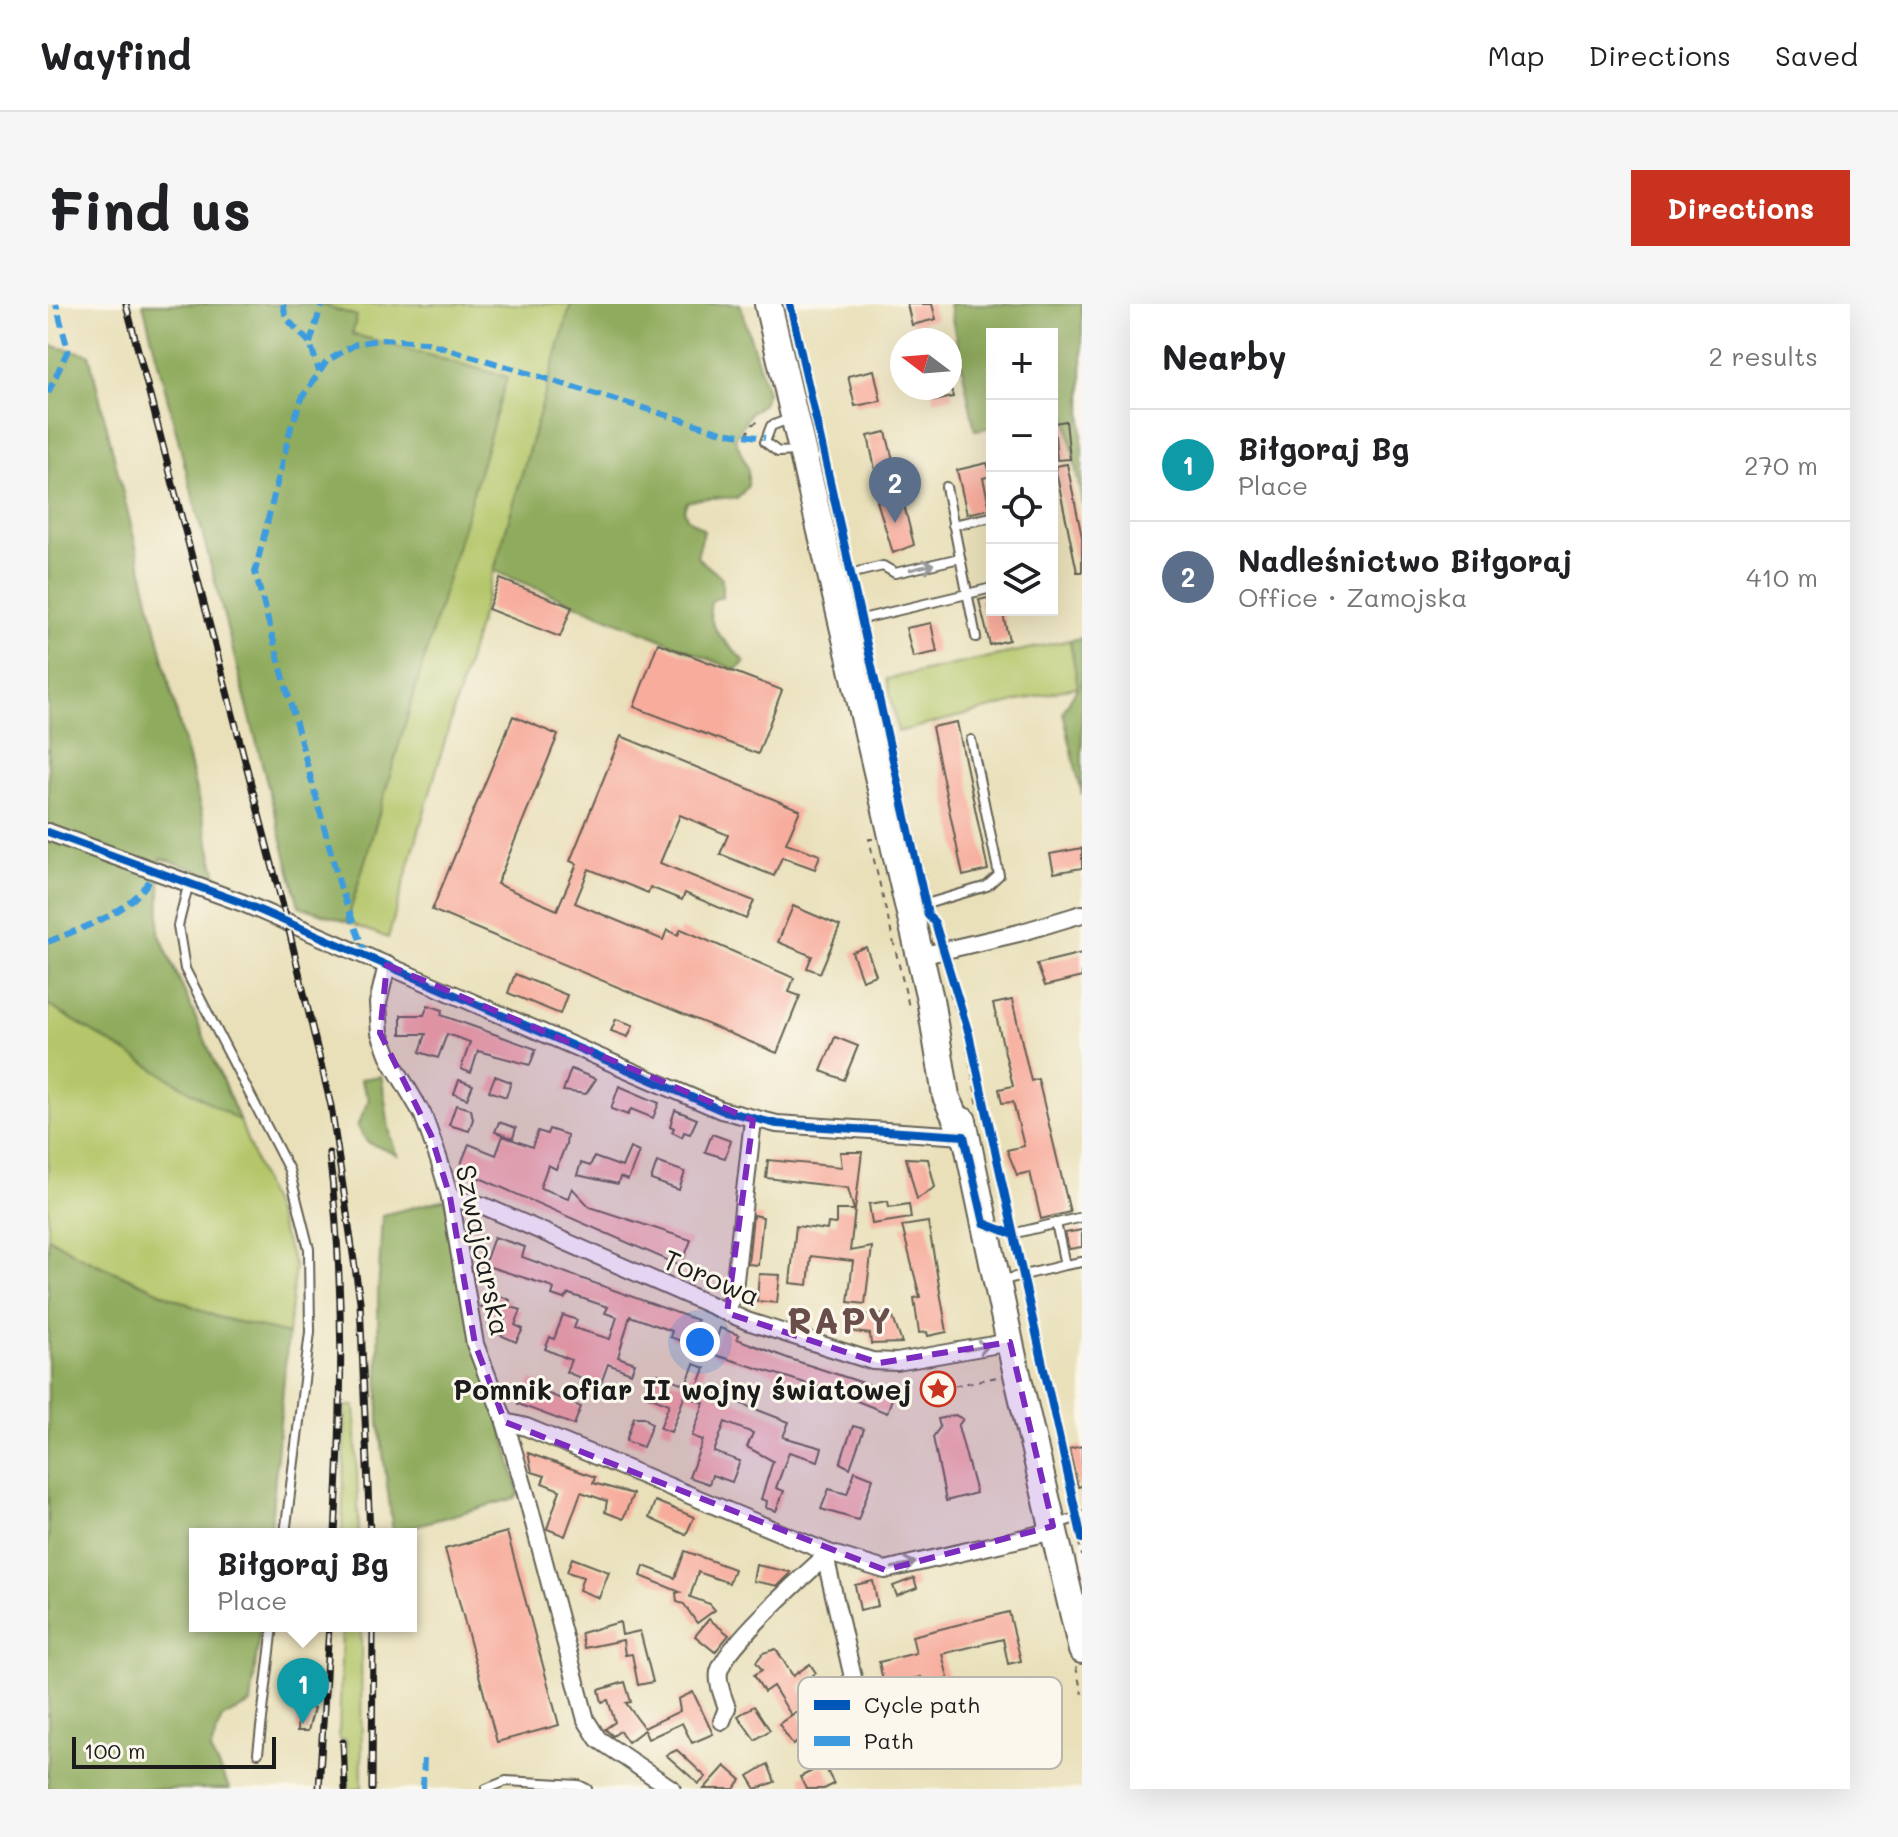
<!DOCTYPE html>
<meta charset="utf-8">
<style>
body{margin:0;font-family:Mali,sans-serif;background:#f6f6f6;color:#202124}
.controls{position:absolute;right:24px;top:24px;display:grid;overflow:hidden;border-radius:0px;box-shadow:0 8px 32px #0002}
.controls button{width:72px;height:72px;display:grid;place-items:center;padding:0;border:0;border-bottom:2px solid #e0e0e0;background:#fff;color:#202124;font:40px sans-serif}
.compass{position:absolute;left:842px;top:24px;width:72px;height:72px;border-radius:50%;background:#fff;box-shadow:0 8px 32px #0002;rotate:286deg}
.scale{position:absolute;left:24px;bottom:20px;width:204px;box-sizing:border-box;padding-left:8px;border:4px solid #1c1c1c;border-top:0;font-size:22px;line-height:28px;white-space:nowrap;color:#1c1c1c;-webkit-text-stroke:6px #fbf7ec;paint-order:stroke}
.you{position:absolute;left:652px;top:1038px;width:28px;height:28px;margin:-20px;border:6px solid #fff;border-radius:50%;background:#1a73e8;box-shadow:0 0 0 12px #1a73e833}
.badge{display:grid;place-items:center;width:52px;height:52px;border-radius:50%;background:#c8321e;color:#fff;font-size:26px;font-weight:700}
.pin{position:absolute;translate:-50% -66px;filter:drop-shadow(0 2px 4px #0008)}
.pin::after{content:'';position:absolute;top:42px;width:28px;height:24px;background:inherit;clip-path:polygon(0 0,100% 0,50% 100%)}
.popup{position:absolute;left:141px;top:1224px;width:228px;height:104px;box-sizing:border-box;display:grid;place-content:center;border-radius:0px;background:#fff;filter:drop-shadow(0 2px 6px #0005);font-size:26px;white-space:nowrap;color:#757577}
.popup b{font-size:30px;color:#202124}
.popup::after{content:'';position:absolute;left:50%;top:100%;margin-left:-16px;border:16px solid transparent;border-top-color:#fff}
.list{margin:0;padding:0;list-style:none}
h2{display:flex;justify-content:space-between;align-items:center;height:104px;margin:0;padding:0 32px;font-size:34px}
h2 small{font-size:26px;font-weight:400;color:#757577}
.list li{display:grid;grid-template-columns:52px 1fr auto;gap:24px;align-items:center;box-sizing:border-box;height:112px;padding:0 32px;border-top:2px solid #e0e0e0}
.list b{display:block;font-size:30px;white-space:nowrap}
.list p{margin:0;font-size:26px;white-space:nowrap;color:#757577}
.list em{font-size:26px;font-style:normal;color:#757577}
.icon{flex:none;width:44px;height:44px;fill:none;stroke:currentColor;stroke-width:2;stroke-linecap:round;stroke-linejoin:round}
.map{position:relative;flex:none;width:1034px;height:1485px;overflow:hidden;border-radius:0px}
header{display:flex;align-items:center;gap:48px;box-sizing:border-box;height:112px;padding:0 40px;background:#fff;border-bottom:2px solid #e0e0e0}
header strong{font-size:38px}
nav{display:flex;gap:44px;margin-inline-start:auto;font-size:28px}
.intro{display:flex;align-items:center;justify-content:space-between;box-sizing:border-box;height:192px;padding:0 48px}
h1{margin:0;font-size:56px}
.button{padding:20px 36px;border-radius:0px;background:#c8321e;color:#fff;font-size:28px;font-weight:700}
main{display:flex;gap:48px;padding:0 48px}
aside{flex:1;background:#fff;border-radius:0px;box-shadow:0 8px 32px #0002}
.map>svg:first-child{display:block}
.green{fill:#b4c669;stroke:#687142;stroke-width:2}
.forest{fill:#8fab5d;stroke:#56643c;stroke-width:2}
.building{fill:#f7ac9c}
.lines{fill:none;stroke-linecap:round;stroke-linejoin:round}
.lane-casing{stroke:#646153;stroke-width:12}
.street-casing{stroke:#646153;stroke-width:20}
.primary-casing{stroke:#646153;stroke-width:30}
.path{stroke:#646153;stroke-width:2;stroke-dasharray:6 6;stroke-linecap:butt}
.lane{stroke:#fff;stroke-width:8}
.street{stroke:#fff;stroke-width:16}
.primary{stroke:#fff;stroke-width:26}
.rail-casing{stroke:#1c1c1c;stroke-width:7}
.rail{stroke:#fbf7ec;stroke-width:4;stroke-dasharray:12;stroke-linecap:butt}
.quiet{stroke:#3c9bdf;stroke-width:6;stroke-dasharray:12 6;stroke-linecap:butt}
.cycleway-casing{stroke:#fbf7ec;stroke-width:13}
.cycleway{stroke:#0057b8;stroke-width:8}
.oneway{stroke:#999}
.marked{fill:#7b2cbf;fill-opacity:0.2;stroke:#7b2cbf;stroke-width:6;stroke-dasharray:16 10;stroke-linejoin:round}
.labels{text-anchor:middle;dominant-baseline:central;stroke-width:6;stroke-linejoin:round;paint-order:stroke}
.street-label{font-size:28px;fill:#1c1c1c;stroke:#fbf7ec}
.poi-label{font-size:28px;font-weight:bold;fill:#1c1c1c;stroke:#fbf7ec;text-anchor:end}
.district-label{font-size:36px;font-weight:bold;letter-spacing:2px;fill:#694e49;stroke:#fbf7ec}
.key{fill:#fbf7ec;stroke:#b8b5ae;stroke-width:2}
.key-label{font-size:22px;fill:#1c1c1c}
</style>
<header>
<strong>Wayfind</strong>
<nav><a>Map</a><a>Directions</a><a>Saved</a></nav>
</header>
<div class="intro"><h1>Find us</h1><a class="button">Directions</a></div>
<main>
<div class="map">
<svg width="1034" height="1485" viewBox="0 0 1034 1485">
<rect width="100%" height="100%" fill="#fbf7ec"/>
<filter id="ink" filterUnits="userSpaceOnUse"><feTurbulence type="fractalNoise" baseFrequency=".0125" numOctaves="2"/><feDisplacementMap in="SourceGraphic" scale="16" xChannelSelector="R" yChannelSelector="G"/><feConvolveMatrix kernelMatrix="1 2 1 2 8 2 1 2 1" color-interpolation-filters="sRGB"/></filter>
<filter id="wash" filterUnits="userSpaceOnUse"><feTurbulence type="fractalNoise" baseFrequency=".006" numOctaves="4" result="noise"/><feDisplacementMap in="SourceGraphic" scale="32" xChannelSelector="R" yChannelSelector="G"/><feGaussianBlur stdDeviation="1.8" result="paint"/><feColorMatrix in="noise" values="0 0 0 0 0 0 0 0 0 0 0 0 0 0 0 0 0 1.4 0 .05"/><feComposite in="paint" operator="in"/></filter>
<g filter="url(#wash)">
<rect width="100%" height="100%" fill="#e9e0ba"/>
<g class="green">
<path d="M270 0H523L340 634 299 618 458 73 304 30 308 12Z"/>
<path d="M1022 336 1030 382 850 428 839 375Z"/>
<path d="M0 701 192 817 247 963 240 1030 169 1013 33 953 0 933Z"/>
<path d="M298 1102H307L311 1230H294Z"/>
<path d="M294 1322H313L314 1485H300L298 1436H291Z"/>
</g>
<g class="forest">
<path d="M95 0H270L309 12 304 30 459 73 299 618 251 602Z"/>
<path d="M523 0H692L719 88 715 100 703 108 687 134 700 165V182L689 195C671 192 657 193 639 198L636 205 639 214 656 226 649 253 674 274V293L664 296C654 321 682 342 697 358L688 366 446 267Z"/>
<path d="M901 0H1034V200L1018 111 1004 113V30H944V123L927 126Z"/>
<path d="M0 41 41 50 169 573 113 554 111 629 192 817 0 701Z"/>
<path d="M1034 334V491L1015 408 1030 382 1022 336Z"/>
<path d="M333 772C339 798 338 826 349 851L319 838 309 822 321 796 312 775Z"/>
<path d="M398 895 471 1190 467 1194 345 1228 331 1118 330 991 334 911Z"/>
<path d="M0 933 33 953 169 1013 240 1030 222 1230H147V1322H212L203 1400 174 1414 162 1447 182 1485H0Z"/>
</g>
<g id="blocks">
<g class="building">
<path d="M859 0H884L888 15 864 21Z"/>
<path d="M826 66 833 97 807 102 800 72Z"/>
<path d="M883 84H903L905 93 886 97Z"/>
<path d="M1018 117 1022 155 1009 156 1006 119Z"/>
<path d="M838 128 866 241 845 249 829 197 839 195 833 169 828 170 820 132Z"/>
<path d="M939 159 943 172 935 174 942 205 919 210 909 166Z"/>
<path d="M1019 160 1034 233V268H1029L1007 162Z"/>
<path d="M452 275 524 303 512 333 440 305Z"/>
<path d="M944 293V306H954L961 336 942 341 931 296Z"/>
<path d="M883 319 889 348 865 353 858 324Z"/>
<path d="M610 339 734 386 710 450 586 403Z"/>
<path d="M465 412 510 431 449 580 509 606 529 560 522 557 573 432 752 506 738 539 772 551 767 565 734 553 726 572 672 550 680 531 632 511 612 559 706 597 698 615 637 589 634 596 602 583 600 589 541 565 527 599 615 636 619 626 630 631 633 625 746 674 741 688 752 692 729 749 384 606Z"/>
<path d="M909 418 940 566 915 572 884 423Z"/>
<path d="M1034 544V564L1006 569 1002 550Z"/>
<path d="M745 602 792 622 772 669 759 664 764 652 730 638Z"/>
<path d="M818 643 828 671 814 676 804 648Z"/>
<path d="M1034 649V673L997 682 989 660Z"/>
<path d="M467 670 519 691 512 710 460 689Z"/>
<path d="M964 696 983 777 990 775 1022 908 993 915 982 868 969 871 959 846 976 842 965 798 954 799 951 785 965 782 945 700Z"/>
<path d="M380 701 395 706 393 711 488 745 482 761 430 747 423 769 413 765 422 738 399 730 390 754 372 748 378 730H353V711H376Z"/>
<path d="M568 715 585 721 580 733 563 727Z"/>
<path d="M787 733 810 742 796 776 773 767Z"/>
<path d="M523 765 548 775 538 790 515 787Z"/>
<path d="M447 772 463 778 458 793 441 787Z"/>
<path d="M411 776 425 781 419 795 406 790Z"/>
<path d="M571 782 611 799 605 814 583 805 580 811 563 805Z"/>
<path d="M408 801 423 805 425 815 421 827 401 821Z"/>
<path d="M627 806 649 815 642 830 636 828 634 833 624 828 626 824 622 822Z"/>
<path d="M451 818 468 824 465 834 447 828Z"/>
<path d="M501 825 519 831 518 840 508 865 500 861 492 884 520 894 524 884 542 903 643 936 633 962 411 865 421 840 448 851 455 832 484 843 490 827 499 830Z"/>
<path d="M664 830 683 837 677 854 657 848Z"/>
<path d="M582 844 591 848 580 876 572 873 570 880 529 871 533 859 542 862 546 853 574 863Z"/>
<path d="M792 848H814L802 947 824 943 817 1000 800 998 805 957 763 952 760 981 742 979 748 922 779 926 780 919 788 920V906H806L800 884 718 874 720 856 794 863Z"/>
<path d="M858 854 880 855 887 883 869 895Z"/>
<path d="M609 858 637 868 631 886 603 876Z"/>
<path d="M840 897 841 903 861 900 863 914 824 920 821 900Z"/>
<path d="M705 911 715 913 710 961 700 960Z"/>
<path d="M880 918 899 1028 880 1032 879 1028 871 1029 866 994 872 993 854 922Z"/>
<path d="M1034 926V943L1021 945 1017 929Z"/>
<path d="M446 933 477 943 474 953 649 1016 643 1034 635 1031 633 1037 622 1033 624 1027 582 1012 570 1053 587 1059 583 1069 560 1060 552 1082 518 1068 523 1056 497 1045 502 1033 506 1035 515 1011 529 1016 526 1024 562 1035 569 1013 557 1009 560 1003 521 990 516 995 504 991 506 985 499 981 436 961Z"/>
<path d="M711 970 732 971 729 999 709 997Z"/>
<path d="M439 987 462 996 460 1002 473 1006 467 1021 475 1025 468 1038 450 1030 458 1013 433 1003Z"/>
<path d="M808 1010 844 1011 854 1039 823 1040 822 1030 806 1028Z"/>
<path d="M672 1024 691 1031 689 1035 742 1055 846 1089 839 1109 786 1088 664 1050Z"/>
<path d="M646 1060 657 1064 650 1083 741 1118 735 1133 774 1144 770 1157 741 1148 728 1184 736 1187 728 1207 718 1204 719 1197 713 1195 725 1157 699 1143 705 1129 677 1118 666 1148 692 1157 684 1178 664 1171 661 1180 641 1173 655 1136 644 1132 656 1099 637 1091 623 1128 612 1124 621 1100 598 1091 604 1078 607 1079 610 1070 638 1081Z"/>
<path d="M484 1076 493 1080 491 1086 533 1103 526 1121 470 1100 478 1081 481 1082Z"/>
<path d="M907 1111 915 1115 910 1122 928 1189 898 1197 885 1133 892 1123 890 1115Z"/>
<path d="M586 1113H596L604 1120 595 1143 578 1137Z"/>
<path d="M805 1122 816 1125 802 1164 792 1159Z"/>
<path d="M1034 1142V1182L1030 1183 1021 1145Z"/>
<path d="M480 1149 547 1173 545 1179 585 1190 575 1215 557 1208 559 1197 533 1188 517 1232 499 1225 512 1186 494 1179 497 1172 484 1168Z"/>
<path d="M807 1167 825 1174 810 1216 773 1205 781 1185 799 1190Z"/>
<path d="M607 1197 646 1213 638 1231 601 1214Z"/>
<path d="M459 1228 511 1421 449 1438 397 1245Z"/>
<path d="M637 1247 686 1265 681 1279 650 1268 642 1293 662 1300 667 1306 649 1319 636 1300 629 1298 628 1289 632 1288 593 1272 596 1262 627 1274Z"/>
<path d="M524 1254 561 1268 551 1294 531 1286 535 1273 519 1268Z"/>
<path d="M708 1261 742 1268 741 1271 730 1282 705 1277Z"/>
<path d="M866 1274 869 1284 849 1292 845 1282Z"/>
<path d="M825 1277 830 1302 812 1306 807 1281Z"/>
<path d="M961 1308 973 1357 960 1360 955 1335 894 1350 906 1397 881 1403 873 1373 836 1382 831 1358 868 1349 864 1332Z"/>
<path d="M661 1315 681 1331 667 1348 647 1332Z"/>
<path d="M572 1318 574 1331 592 1327 605 1378 590 1381 584 1350 577 1351 575 1336 536 1344 533 1329Z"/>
<path d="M728 1345 745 1372 762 1360 768 1369 750 1382 761 1400 743 1411 725 1382 716 1388 706 1371 714 1366 708 1358 715 1349Z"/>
<path d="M577 1378 583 1398 578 1399 596 1424 632 1407 630 1395 645 1388 665 1430 644 1439 634 1419 600 1435 596 1426 580 1438 572 1427 565 1432 557 1425 567 1418 560 1396 554 1398 551 1386Z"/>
<path d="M706 1402 722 1426 707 1436 690 1412Z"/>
<path d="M250 1403 266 1404 260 1427H249Z"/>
<path d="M748 1408 763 1429 745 1441 731 1420Z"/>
<path d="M963 1432 967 1448 955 1451 951 1435Z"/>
<path d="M1000 1433 1007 1454 988 1460 981 1440Z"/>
<path d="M920 1444 922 1455 891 1461 887 1450Z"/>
<path d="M629 1446 658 1473 651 1480 618 1451Z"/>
<path d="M720 1460 727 1478 708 1485 700 1472Z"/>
<path d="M776 1461 786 1480 776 1485H758L752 1473Z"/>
<path d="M677 1462 693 1476 686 1485H656Z"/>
</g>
</g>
</g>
<g filter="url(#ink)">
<use href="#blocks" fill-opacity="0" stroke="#646153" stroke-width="2"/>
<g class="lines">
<g class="lane-casing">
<g id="lane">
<path d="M741 115 723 122 717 138 730 148 749 147"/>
<path d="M898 183 928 333"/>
<path d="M905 221 944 213"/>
<path d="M788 273 835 262 847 269 912 254"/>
<path d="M797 319 944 284"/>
<path d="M141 578 130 622 137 665 241 866 261 945 262 1028 237 1230"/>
<path d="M865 604 939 582 951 571 923 436"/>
<path d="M944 923 964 930 1034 913"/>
<path d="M1017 961 1034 958"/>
<path d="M951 977 1017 961 1008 919"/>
<path d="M1009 1220 1034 1212"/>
<path d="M210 1449 225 1322"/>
<path d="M438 1485 458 1477 531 1481 539 1485"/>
</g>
</g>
<g class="street-casing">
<g id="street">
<path d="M0 528 195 599 673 806 729 820 916 832"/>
<path d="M872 652 971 629 1034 610"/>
<path d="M339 661 330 699 332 729 342 755 375 811 391 856 402 893 427 1040 457 1118 480 1197 538 1416 550 1435 624 1485"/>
<path d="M402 893 436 902 699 1017 824 1057 849 1058 962 1038"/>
<path d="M679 1009 686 985 705 816"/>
<path d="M457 1118 478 1123 781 1249 837 1266 993 1230 1005 1222"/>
<path d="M777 1252 818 1430"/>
<path d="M674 1417 679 1404C675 1392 669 1380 671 1368 677 1342 759 1269 781 1249"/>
</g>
</g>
<g class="primary-casing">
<g id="primary">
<path d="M720 0 882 695 898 792 916 832"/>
<path d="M915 817 965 1053 1034 1346"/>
</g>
</g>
<g class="path">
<path d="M746 0 805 259"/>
<path d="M698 131 705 120 712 117"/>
<path d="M810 280 815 301"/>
<path d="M820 323 880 586"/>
<path d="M825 535H821L862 707"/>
<path d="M902 689 916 730 930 802"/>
<path d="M895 1084 949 1073"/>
<path d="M1011 1156 1022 1204"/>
<path d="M1028 1226 1034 1252"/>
<path d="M1028 1363 1034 1390"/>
</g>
<use href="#lane" class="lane"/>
<use href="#street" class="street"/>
<use href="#primary" class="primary"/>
<g class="rail-casing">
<g id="rail">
<path d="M78 0 239 618 283 802 312 997 322 1230"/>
<path d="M281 849C297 977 294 1102 287 1230"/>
<path d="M295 1438 297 1485"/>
<path d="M271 1485 281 1322"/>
<path d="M324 1485 325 1322"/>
</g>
</g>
<use href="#rail" class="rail"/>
<g class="quiet">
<path d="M235 0 238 14 262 39 271 67"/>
<path d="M262 39 274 0"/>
<path d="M0 89 20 46 8 0"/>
<path d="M0 638C42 620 87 609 108 565"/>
<path d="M318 652 292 582 207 268 243 123 255 92 279 57 308 40 335 35 377 38 674 128 717 134"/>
<path d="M375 1485 376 1451"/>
</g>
<g class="cycleway-casing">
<g id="cycleway">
<path d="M742 0 880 611 887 619 921 730 1034 1235"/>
<path d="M0 528 195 599 673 806 729 820 916 832 936 919 964 930"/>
</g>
</g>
<use href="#cycleway" class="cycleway"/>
</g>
<defs><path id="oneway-shaft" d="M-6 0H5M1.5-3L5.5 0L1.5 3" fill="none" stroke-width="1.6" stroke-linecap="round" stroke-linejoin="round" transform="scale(2)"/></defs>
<g class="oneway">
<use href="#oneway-shaft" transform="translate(874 263) rotate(-13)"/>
<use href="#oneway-shaft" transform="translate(929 1044) rotate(-11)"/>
<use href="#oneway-shaft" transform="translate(856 1261) rotate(-13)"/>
</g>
</g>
<path class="marked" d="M339 661 705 816 679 1009 831 1059 962 1038 1005 1222 837 1266 457 1118 427 1040 402 893 383 831 332 729Z"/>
<defs>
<g id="sight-ring" transform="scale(1.8)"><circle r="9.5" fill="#fbf7ec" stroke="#c8321e" stroke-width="1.5"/><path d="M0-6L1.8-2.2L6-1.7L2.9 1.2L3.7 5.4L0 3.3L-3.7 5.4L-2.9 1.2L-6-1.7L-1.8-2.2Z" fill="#c8321e"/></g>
</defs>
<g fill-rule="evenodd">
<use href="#sight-ring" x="890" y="1085"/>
</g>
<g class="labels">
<g class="street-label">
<text transform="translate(436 946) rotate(78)">Szwajcarska</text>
<text transform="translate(664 973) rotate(23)">Torowa</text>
</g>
<g class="poi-label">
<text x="864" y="1085">Pomnik ofiar II wojny światowej</text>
</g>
<g class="district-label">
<text x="792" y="1015">RAPY</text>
</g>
</g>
<rect x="750" y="1373" width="264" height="92" rx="12" class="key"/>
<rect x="766" y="1396" width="36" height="10" fill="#0057b8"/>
<rect x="766" y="1432" width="36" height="10" fill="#3c9bdf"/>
<g class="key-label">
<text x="816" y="1409">Cycle path</text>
<text x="816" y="1445">Path</text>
</g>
</svg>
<div class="controls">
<button>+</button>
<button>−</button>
<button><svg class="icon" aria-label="locate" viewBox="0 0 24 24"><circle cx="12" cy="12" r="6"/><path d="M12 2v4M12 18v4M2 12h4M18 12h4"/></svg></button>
<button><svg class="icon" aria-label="layers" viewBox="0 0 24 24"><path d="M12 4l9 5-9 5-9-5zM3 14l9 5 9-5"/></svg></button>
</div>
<svg class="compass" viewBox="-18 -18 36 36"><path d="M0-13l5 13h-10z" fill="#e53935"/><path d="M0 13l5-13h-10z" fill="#757577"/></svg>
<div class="scale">100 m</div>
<div class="you"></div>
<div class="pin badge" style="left:255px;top:1420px;background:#0f9aa8">1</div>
<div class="popup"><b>Biłgoraj Bg</b>Place</div>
<div class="pin badge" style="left:847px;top:219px;background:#5c6f8a">2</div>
</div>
<aside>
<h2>Nearby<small>2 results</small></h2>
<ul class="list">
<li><span class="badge" style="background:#0f9aa8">1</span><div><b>Biłgoraj Bg</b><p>Place</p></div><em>270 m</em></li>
<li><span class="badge" style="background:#5c6f8a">2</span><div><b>Nadleśnictwo Biłgoraj</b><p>Office · Zamojska</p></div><em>410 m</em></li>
</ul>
</aside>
</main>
